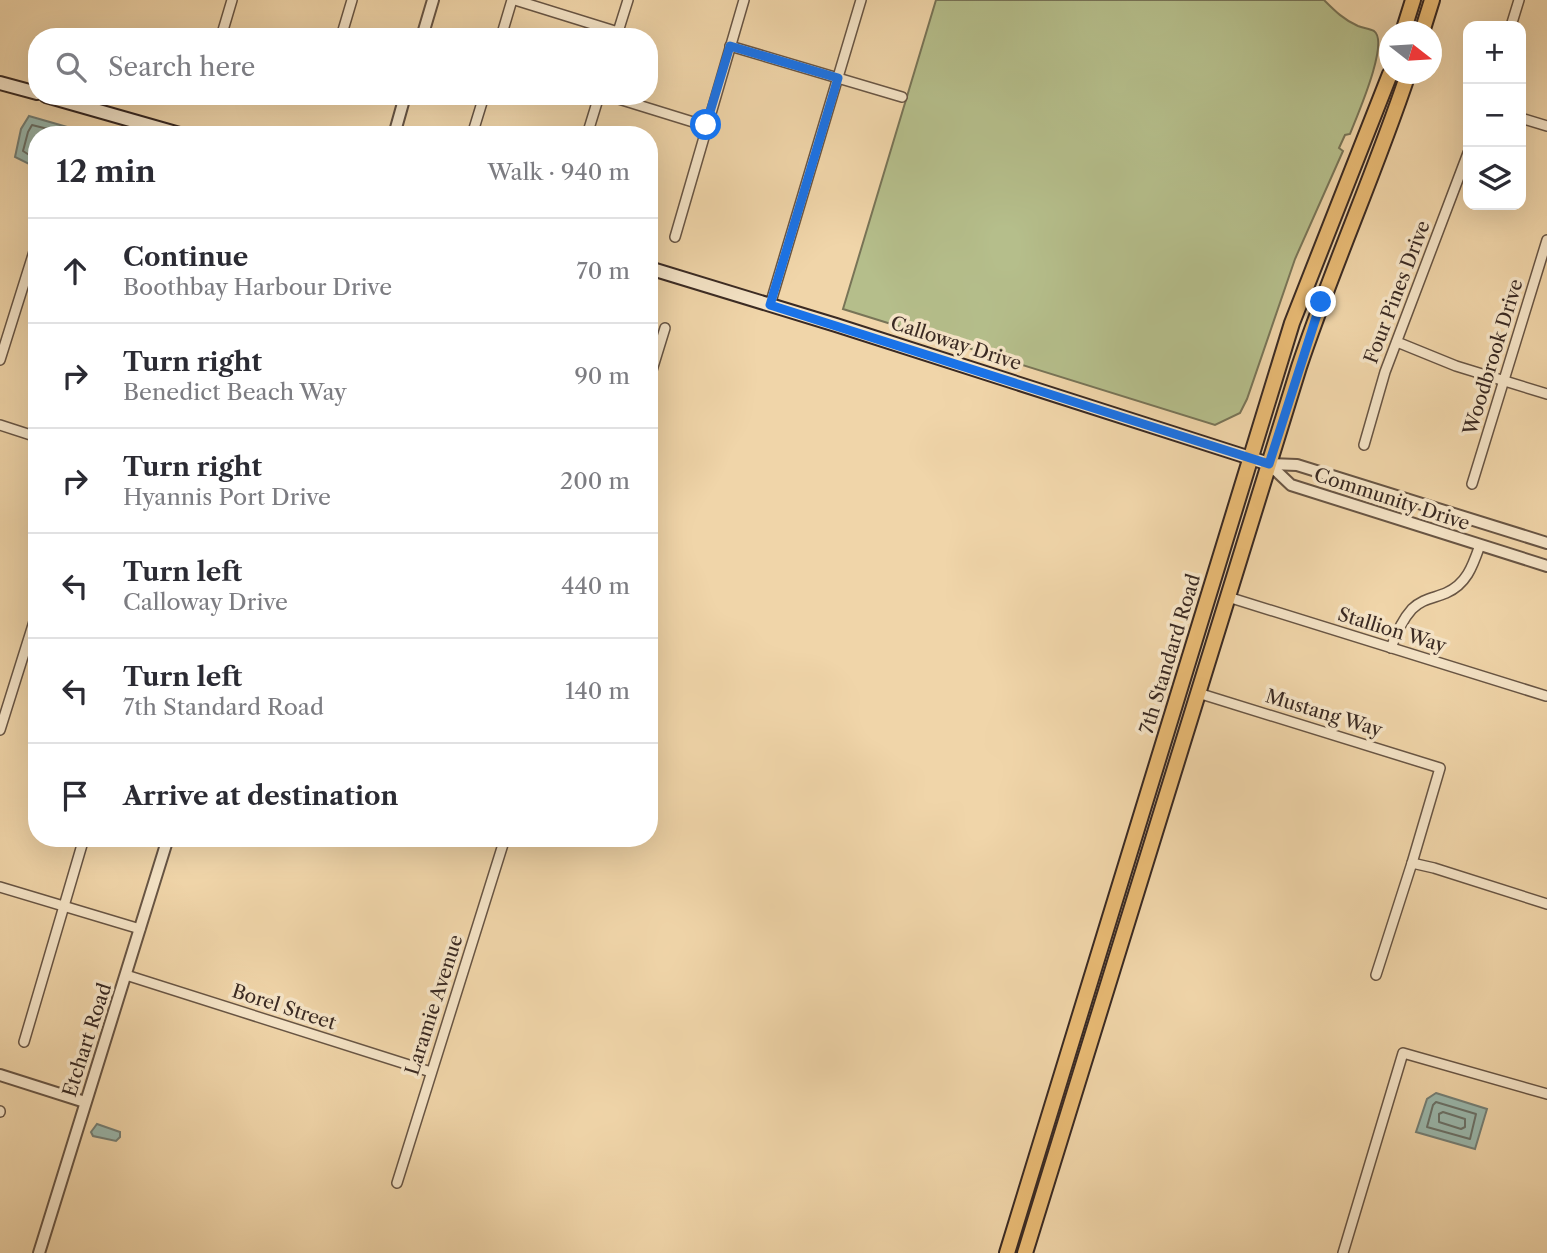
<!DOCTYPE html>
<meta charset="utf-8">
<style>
body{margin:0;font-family:"Libre Caslon Text",serif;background:#f7f7f7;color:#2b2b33}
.controls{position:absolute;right:21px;top:21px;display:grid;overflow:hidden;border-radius:14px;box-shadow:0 7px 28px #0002}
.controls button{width:63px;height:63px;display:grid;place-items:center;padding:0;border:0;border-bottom:2px solid #e1e1e2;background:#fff;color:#2b2b33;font:35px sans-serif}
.compass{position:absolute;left:1379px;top:21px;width:63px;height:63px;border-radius:50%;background:#fff;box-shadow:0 7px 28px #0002;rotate:107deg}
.stop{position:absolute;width:21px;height:21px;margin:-16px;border:5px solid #1a73e8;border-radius:50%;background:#fff}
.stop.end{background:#1a73e8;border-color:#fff;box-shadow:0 2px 7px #0008}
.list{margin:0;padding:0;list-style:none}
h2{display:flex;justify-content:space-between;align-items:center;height:91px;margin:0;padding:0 28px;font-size:30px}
h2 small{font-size:23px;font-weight:400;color:#7c7c81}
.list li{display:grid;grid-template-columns:46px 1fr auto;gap:21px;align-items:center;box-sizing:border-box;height:105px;padding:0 28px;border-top:2px solid #e1e1e2}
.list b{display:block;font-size:26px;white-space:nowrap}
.list p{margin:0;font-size:23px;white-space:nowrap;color:#7c7c81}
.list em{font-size:23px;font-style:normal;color:#7c7c81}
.icon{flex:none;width:38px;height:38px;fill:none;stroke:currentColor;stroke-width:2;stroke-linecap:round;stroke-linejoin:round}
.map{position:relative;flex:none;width:1547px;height:1253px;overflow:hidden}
.search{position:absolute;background:#fff;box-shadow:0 7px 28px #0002;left:28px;top:28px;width:630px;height:77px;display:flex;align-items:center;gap:18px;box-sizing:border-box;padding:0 24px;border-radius:28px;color:#7c7c81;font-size:26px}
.panel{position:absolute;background:#fff;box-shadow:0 7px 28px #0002;left:28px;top:126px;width:630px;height:721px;border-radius:28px}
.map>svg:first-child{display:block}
.green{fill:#b5be8b;stroke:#787457;stroke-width:2}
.water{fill:#9ab8ad;stroke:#747f76;stroke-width:2}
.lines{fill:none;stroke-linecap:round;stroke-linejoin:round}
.shore{stroke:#6a7168;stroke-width:2}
.minor-casing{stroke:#685544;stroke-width:12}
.tertiary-casing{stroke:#685544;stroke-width:14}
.secondary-casing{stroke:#3a2a23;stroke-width:16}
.primary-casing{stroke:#3a2a23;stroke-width:18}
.minor{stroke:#f5e4c7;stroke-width:9}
.tertiary{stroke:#f5e4c7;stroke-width:10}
.secondary{stroke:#f5e4c7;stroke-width:12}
.primary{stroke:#e8ba74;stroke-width:14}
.route{stroke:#1a73e8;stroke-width:9}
.labels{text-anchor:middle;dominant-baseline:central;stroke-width:7;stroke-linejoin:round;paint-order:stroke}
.street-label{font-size:19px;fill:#3a2a23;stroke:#f5e4c7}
</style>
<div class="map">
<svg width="1547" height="1253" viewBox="0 0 1547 1253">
<rect width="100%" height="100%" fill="#f0d5a9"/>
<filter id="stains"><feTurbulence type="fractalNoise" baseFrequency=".00286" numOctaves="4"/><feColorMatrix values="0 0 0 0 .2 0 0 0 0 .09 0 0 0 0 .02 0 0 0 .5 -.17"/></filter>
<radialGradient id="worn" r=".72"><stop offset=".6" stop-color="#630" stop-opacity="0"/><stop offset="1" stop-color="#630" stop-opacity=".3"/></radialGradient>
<path class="green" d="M936 0H1324C1335 11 1344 20 1358 26 1363 28 1370 29 1374 31 1390 42 1356 118 1350 134L1345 135 1339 148 1343 151 1295 259 1247 399 1240 413 1215 425 843 309Z"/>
<g class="water">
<path d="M29 116 95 135H37V168L15 157 21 129Z"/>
<path d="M1436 1093 1487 1109 1475 1149 1416 1132 1427 1099Z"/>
<path d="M97 1124 120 1132V1137L116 1141 93 1136 91 1132Z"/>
</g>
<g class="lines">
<g class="shore">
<path d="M37 160 23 151 28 132 32 125 72 135"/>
<path d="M1436 1102 1476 1114 1470 1139 1427 1127 1433 1105Z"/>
<path d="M1443 1112 1465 1119V1127L1461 1129 1439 1122V1114Z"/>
</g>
<g class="minor-casing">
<g id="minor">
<path d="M515 0 618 32"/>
<path d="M1511 26 1519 0"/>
<path d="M617 35 628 0"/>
<path d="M221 37 232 0"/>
<path d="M341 37 352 0"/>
<path d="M501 37 512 0"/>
<path d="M730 46 902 97"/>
<path d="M609 96 706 126"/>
<path d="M1521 118 1547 126"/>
<path d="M472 135 484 96"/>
<path d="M587 135 599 96"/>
<path d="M675 237 744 0"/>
<path d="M770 305 861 0"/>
<path d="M1397 342 1456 366 1547 394"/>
<path d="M0 360 37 242"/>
<path d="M649 380 665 328"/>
<path d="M0 425 37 437"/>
<path d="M1364 445 1385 372 1468 153"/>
<path d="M1472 484 1547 240"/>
<path d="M1228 597 1546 696"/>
<path d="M1391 648C1396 634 1402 620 1412 609 1422 599 1434 598 1446 593 1467 584 1473 565 1480 545"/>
<path d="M1198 693 1440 768 1412 863 1376 975"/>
<path d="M0 730 37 612"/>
<path d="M1412 863 1434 868 1547 904"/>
<path d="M0 887 140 929"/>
<path d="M126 975 431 1072"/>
<path d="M24 1042 84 838"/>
<path d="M0 1112V1111"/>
<path d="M397 1183 505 838"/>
<path d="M1343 1253 1403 1053 1547 1094"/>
</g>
</g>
<g class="tertiary-casing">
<g id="tertiary">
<path d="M422 37 433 0"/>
<path d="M394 135 405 96"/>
<path d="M1269 464 1291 485 1547 566"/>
<path d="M1269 464 1297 465 1547 543"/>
<path d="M0 1075 85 1102"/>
<path d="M39 1253 168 838"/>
</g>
</g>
<g class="secondary-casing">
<g id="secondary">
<path d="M0 83 37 93"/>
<path d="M46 96 183 135"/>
<path d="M649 268 836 325 1269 464"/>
</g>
</g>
<g class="primary-casing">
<g id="primary">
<path d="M1403 32 1413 0"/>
<path d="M1422 32 1432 0"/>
<path d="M1007 1253 1292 323 1390 74"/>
<path d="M1025 1253 1299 367C1332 268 1375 173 1408 74"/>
</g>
</g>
<use href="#minor" class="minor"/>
<use href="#tertiary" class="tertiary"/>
<use href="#secondary" class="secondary"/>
<use href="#primary" class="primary"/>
</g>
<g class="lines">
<path class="route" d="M706 125 730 46 838 78 770 305 1269 464 1321 302"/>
</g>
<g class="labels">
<g class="street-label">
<text transform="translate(1397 292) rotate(-69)">Four Pines Drive</text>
<text transform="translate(956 343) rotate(18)">Calloway Drive</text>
<text transform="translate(1493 357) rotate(-73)">Woodbrook Drive</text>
<text transform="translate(1392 499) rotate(18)">Community Drive</text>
<text transform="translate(1392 630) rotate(17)">Stallion Way</text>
<text transform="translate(1170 654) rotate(-73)">7th Standard Road</text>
<text transform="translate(1324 713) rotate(17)">Mustang Way</text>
<text transform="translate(434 1005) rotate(-72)">Laramie Avenue</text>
<text transform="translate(284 1007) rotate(18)">Borel Street</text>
<text transform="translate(87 1040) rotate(-72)">Etchart Road</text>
</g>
</g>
<rect width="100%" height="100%" filter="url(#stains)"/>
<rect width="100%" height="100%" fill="url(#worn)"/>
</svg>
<div class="controls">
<button>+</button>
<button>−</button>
<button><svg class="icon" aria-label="layers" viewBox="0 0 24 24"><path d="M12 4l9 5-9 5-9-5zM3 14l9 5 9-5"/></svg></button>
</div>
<svg class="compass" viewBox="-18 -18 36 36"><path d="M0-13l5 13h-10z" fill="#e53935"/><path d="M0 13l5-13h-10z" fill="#7c7c81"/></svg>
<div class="stop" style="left:706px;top:125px"></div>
<div class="stop end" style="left:1321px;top:302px"></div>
<div class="search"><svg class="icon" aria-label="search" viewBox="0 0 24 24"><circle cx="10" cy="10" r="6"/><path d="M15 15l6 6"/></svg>Search here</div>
<section class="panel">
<h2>12 min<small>Walk · 940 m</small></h2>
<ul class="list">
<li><svg class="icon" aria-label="ahead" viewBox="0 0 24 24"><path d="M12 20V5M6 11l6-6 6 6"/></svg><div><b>Continue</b><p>Boothbay Harbour Drive</p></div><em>70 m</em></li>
<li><svg class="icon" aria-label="right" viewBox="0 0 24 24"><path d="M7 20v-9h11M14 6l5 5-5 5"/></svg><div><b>Turn right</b><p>Benedict Beach Way</p></div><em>90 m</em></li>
<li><svg class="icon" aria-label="right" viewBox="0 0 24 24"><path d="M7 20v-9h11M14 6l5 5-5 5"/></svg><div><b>Turn right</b><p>Hyannis Port Drive</p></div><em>200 m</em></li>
<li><svg class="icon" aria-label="left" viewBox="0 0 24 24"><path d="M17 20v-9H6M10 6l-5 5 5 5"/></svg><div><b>Turn left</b><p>Calloway Drive</p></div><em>440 m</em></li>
<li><svg class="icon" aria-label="left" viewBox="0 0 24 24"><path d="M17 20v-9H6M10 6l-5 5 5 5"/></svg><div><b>Turn left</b><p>7th Standard Road</p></div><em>140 m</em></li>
<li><svg class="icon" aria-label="arrive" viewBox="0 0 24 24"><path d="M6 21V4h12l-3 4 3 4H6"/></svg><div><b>Arrive at destination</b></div></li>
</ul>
</section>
</div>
